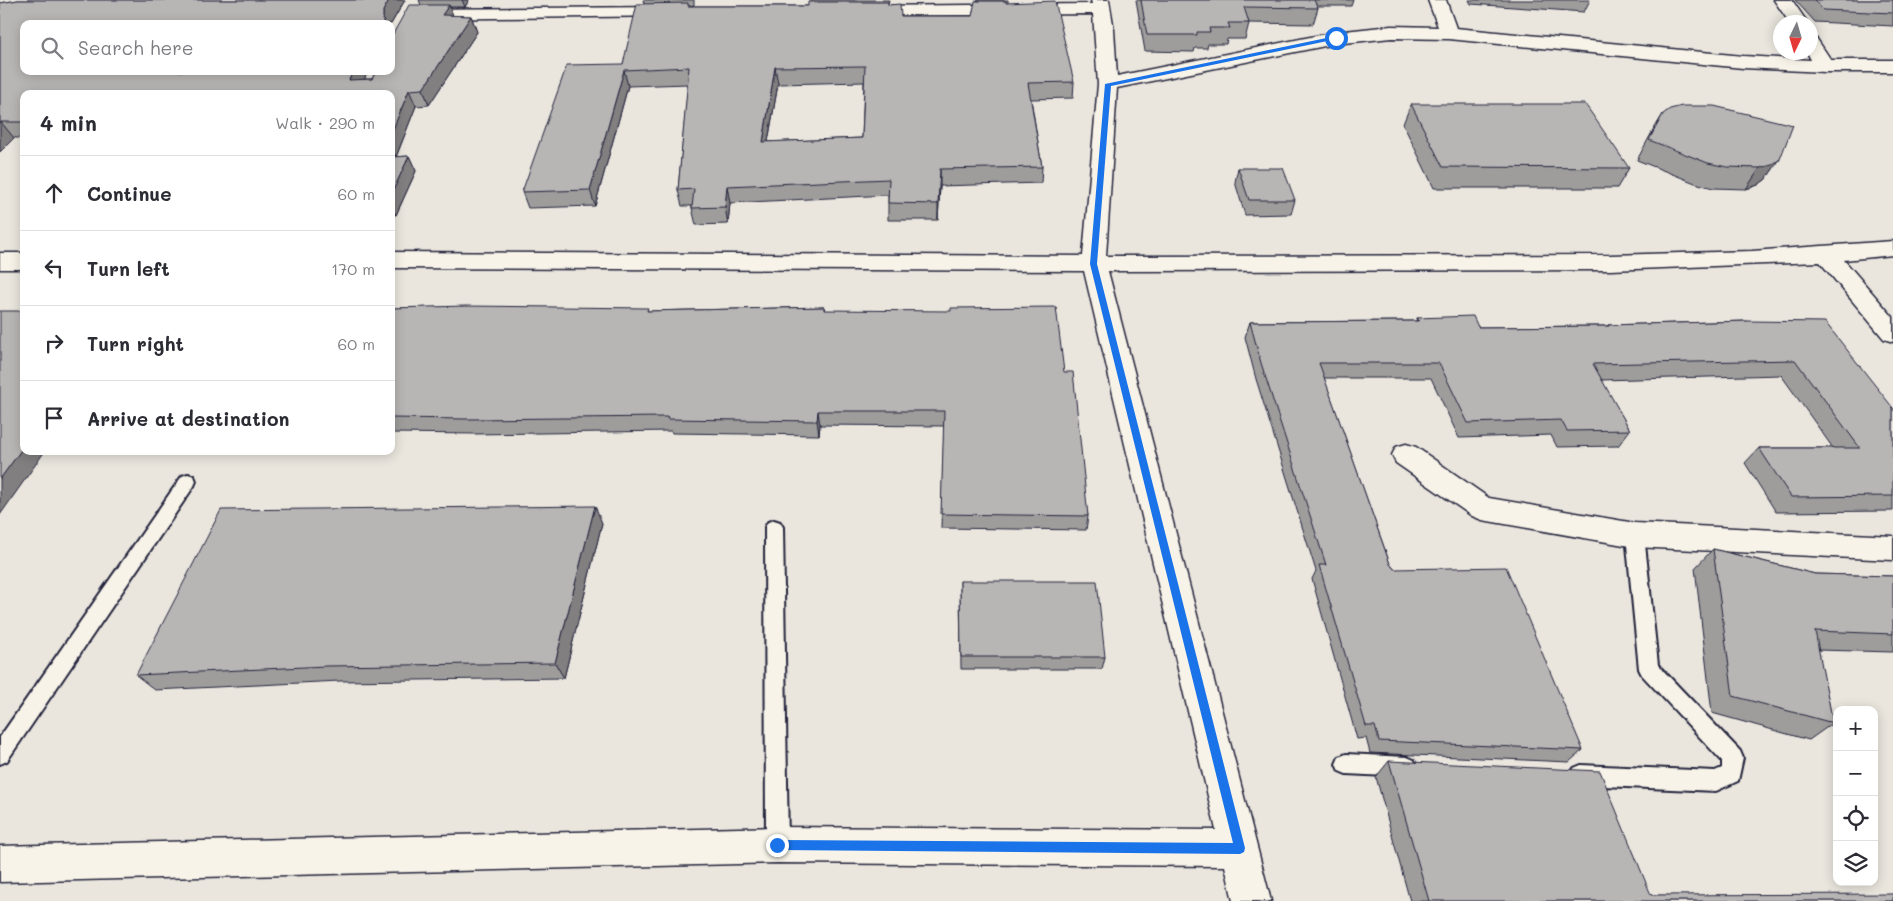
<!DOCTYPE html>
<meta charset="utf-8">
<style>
body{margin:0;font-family:Mali,sans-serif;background:#f2f2f3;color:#2b2b33}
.controls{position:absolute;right:15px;bottom:15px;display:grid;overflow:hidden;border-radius:10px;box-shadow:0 2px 12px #0003}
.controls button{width:45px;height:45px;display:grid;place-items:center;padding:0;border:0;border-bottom:1px solid #e1e1e2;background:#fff;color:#2b2b33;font:25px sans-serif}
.compass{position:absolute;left:1773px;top:15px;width:45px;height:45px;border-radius:50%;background:#fff;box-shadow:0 2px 12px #0003;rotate:185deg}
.stop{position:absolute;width:15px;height:15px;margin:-11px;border:4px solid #1a73e8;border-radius:50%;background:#fff}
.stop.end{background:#1a73e8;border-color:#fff;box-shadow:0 1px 5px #0008}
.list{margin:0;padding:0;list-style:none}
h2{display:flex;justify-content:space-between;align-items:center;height:65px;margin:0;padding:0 20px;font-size:21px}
h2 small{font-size:16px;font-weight:400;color:#7c7c81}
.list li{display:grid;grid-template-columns:32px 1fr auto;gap:15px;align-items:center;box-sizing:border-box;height:75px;padding:0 20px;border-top:1px solid #e1e1e2}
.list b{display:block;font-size:19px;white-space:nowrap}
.list em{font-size:16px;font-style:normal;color:#7c7c81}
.icon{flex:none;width:28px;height:28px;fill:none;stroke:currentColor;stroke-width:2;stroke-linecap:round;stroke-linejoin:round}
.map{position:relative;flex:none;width:1893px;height:901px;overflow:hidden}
.search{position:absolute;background:#fff;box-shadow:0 2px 12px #0003;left:20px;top:20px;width:375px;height:55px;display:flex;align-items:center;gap:12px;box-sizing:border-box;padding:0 18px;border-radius:10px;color:#7c7c81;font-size:19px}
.panel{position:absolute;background:#fff;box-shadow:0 2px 12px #0003;left:20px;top:90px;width:375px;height:365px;border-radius:10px}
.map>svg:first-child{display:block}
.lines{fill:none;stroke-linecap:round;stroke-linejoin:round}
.lane-casing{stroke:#22223b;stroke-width:4}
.street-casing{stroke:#22223b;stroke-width:3}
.lane{fill:#f7f3e8;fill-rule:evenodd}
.street{fill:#f7f3e8;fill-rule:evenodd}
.wall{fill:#9e9d9c;stroke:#22223b;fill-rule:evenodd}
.shaded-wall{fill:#817f7f;stroke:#22223b}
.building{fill:#b8b6b5;stroke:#22223b;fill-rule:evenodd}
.route{fill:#1a73e8}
</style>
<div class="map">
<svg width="1893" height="901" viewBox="0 0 1893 901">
<rect width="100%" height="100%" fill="#eae6de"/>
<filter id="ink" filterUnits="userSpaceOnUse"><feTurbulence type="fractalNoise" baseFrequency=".02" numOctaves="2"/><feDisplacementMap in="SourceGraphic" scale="10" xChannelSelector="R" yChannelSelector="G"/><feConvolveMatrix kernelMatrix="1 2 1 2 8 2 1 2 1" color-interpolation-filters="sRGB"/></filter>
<g filter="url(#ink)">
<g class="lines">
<g class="lane-casing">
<g id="lane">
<path d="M188 474 194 476 196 481 194 486 7 761 0 764V737L182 476Z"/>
<path d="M774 520 780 522 783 527 788 845 785 853 777 856 769 853 766 845 765 527 768 522Z"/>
<path d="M1635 528 1641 530 1644 535 1658 665 1740 751 1743 758 1738 781 1716 791 1581 785 1574 782 1571 775 1574 768 1581 765 1715 771 1722 768V761L1642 675 1639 669 1626 535 1629 530Z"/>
<path d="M1346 754 1407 757 1414 760 1417 767 1414 774 1407 777 1346 774 1339 771 1336 764 1339 757Z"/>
</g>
</g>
<g class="street-casing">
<g id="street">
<path d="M1091 0H1109L1114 30 1117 76 1335 32 1391 26 1438 27 1428 0H1446L1456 28 1743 56 1811 60 1807 52H1810V38L1817 39 1831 60H1893V72H1825L1743 68 1449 39 1391 38 1335 44 1117 88 1106 256 1610 255 1752 251 1893 241V255L1844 260 1893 317V342L1884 339 1820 262 1610 270 1108 271 1271 901H1233L1225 866 777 863 0 882V846L777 827 1216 830 1084 271 391 268V252L1083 256 1098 84 1093 14 863 16 857 15 854 11 857 7 863 6 1092 4Z"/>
<path d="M1774 0H1792L1807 22H1789Z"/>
<path d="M672 7 678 8 681 12 678 16 415 19 409 18 406 14 409 10 415 9Z"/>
<rect x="0" y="253" width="24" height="16"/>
<path d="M1406 444 1416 447 1489 498 1635 523 1893 536V560L1635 547 1482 520 1472 516 1396 463 1392 455 1396 447Z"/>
</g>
</g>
<use href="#lane" class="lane"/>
<use href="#street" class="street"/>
</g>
<g class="wall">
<path d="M18 0H405L391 24 24 71H368L364 79H372L393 34 421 5 419 0H469L465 7H450L453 16H471L477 32 429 105 416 106 396 157 409 156 416 171 396 215H391V94H24V138H14L0 152V3Z"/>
<path d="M643 0H694V5L689 6H808L811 2 810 0H889L888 5 901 16H972L977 0H1008V3L1074 82 1073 98 1031 99 1042 167 1041 183 940 186 938 220H888V195L730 203 728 224 696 225 692 208V206H682L678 190 688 84 628 86 595 206 528 208 522 192 623 64 644 3ZM864 82 862 138 768 142 778 84Z"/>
<path d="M1136 0H1353L1351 6H1317L1318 8 1313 24 1249 23 1245 39H1227L1226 44H1208L1207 48H1195L1194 52 1145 51Z"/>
<path d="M1469 0H1590L1584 12 1471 4Z"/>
<path d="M1795 0H1893V26L1815 22Z"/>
<path d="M1411 104 1629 168 1617 188H1434L1403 124Z"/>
<path d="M1663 114 1780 159 1766 179 1758 185 1746 189 1713 188 1695 183 1637 160 1651 134Z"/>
<path d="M1238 168 1295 200 1291 214 1245 215 1235 182Z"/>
<path d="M824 307 825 310 1064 372 1088 516 1086 530 941 528 944 426 820 425 819 435 672 433 671 431 476 434 391 433V308L649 311Z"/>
<path d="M1417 318 1478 327 1607 326 1608 325 1747 321 1893 408V511L1776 512 1745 463 1759 448H1833L1781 375 1601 380 1630 430 1618 446 1557 447 1551 435 1459 438 1431 378H1324L1390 564 1394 569 1583 750 1569 762 1370 753 1366 738 1357 739 1312 579 1316 571 1256 379 1245 337 1250 322 1416 321Z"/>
<path d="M602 523 564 678 340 681 155 690 136 675Z"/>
<path d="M1713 549 1815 574 1893 576V652L1818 650 1833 723 1809 740 1712 713 1695 568Z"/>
<path d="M960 581 1105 657 1102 669H961Z"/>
<path d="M1389 761 1651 895 1893 901H1410L1376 777Z"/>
</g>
<g class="shaded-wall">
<path d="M389 0H405L391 24H383V11Z"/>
<path d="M462 0H469L465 7Z"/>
<path d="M449 5 455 21 442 15Z"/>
<path d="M471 16 477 32 429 105 423 89Z"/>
<path d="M775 67 778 84 765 158 763 142Z"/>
<path d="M624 70 628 86 595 206 590 190Z"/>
<path d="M353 71H368L358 94 349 80Z"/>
<path d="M409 90 416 106 396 157 391 146V134Z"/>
<path d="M1 122 14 138 0 152V124Z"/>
<path d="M409 156 416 171 396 215 391 206V195Z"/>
<path d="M1780 159 1766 179 1758 185 1746 189 1760 168Z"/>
<path d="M940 169V186L938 220V204Z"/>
<path d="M727 186 730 203 728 224 725 207Z"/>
<path d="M818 411 820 425 819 435 817 421Z"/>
<path d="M24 446V451H45L0 515V479Z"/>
<path d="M595 506 602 523 564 678 555 663Z"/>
</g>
<g class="building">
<path d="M18 0H389L383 11V24H24V71H353L349 80 372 79 376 71H391V35L393 34 409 5H449L442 15 471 16 423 89 409 90 391 134V94H24V122H1L0 124V3Z"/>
<path d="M1141 0H1314L1318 8 1244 7 1249 23H1228L1230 28H1209L1210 32H1197V35H1147Z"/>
<path d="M1814 0H1893V13L1823 10Z"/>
<path d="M975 1H1006V3L1055 1 1074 82 1028 83 1042 167 940 169 938 204 888 203 889 179 727 186 725 207 692 208 694 189 678 190 689 67 624 70 590 190 522 192 567 65 623 64 637 4 688 3V6H808V2H888V5L900 4 901 16H972ZM865 66 862 138 763 142 775 67Z"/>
<path d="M1411 104H1585L1629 168 1443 167Z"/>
<path d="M1682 106H1714L1793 125 1780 159 1772 165 1760 168 1727 167 1708 163 1649 140 1663 114 1670 109Z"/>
<path d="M409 156 391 195V157Z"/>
<path d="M1238 168H1283L1295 200H1249Z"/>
<path d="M466 306 648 308 647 311 824 307V310L951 311V308L1056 307 1064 372H1073L1088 516 941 514 944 411H818L817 421 667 419 668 417 468 419 391 418V308Z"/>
<path d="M0 311H24V446L0 479Z"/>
<path d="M1473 316 1478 327 1609 326 1608 325 1747 321 1825 322 1893 408V496L1791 497 1759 448H1860L1795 360 1593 364 1630 430 1567 431 1561 420 1468 423 1439 363H1319L1390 564 1394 569 1506 567 1583 750 1379 741 1375 726H1366L1319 565H1326L1261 363 1250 322 1419 321 1417 318Z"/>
<path d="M595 506 555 663 326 666 136 675 221 510Z"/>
<path d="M1713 549 1815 574 1893 576V634L1815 631 1833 723 1733 696Z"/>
<path d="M960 581H1097L1105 657H961Z"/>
<path d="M1389 761 1600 771 1651 895 1893 894V901H1429Z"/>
</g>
</g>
<path class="route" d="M1336 36 1337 39 1111 86 1097 264 1245 848 1244 852 1240 854 777 850 773 849 772 845 773 841 777 840 1233 843 1090 264 1105 84Z"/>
</svg>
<div class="controls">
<button>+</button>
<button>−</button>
<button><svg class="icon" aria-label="locate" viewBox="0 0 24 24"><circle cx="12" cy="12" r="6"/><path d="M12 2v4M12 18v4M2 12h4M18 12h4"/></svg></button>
<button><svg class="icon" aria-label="layers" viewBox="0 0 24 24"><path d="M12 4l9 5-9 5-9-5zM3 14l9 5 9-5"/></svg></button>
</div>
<svg class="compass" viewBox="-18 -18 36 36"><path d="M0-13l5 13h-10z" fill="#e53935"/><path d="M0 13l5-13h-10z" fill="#7c7c81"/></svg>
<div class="stop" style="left:1336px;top:38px"></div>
<div class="stop end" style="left:777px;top:845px"></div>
<div class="search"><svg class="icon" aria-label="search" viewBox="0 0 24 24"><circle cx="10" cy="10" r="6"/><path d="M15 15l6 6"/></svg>Search here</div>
<section class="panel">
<h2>4 min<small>Walk · 290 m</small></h2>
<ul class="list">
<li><svg class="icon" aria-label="ahead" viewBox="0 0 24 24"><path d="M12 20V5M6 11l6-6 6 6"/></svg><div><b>Continue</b></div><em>60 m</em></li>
<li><svg class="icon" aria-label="left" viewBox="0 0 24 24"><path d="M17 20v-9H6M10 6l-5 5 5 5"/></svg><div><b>Turn left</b></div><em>170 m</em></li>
<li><svg class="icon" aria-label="right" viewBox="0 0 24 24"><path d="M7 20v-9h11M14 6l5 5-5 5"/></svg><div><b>Turn right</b></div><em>60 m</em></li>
<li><svg class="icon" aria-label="arrive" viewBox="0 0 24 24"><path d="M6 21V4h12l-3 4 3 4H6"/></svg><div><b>Arrive at destination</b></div></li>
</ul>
</section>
</div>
